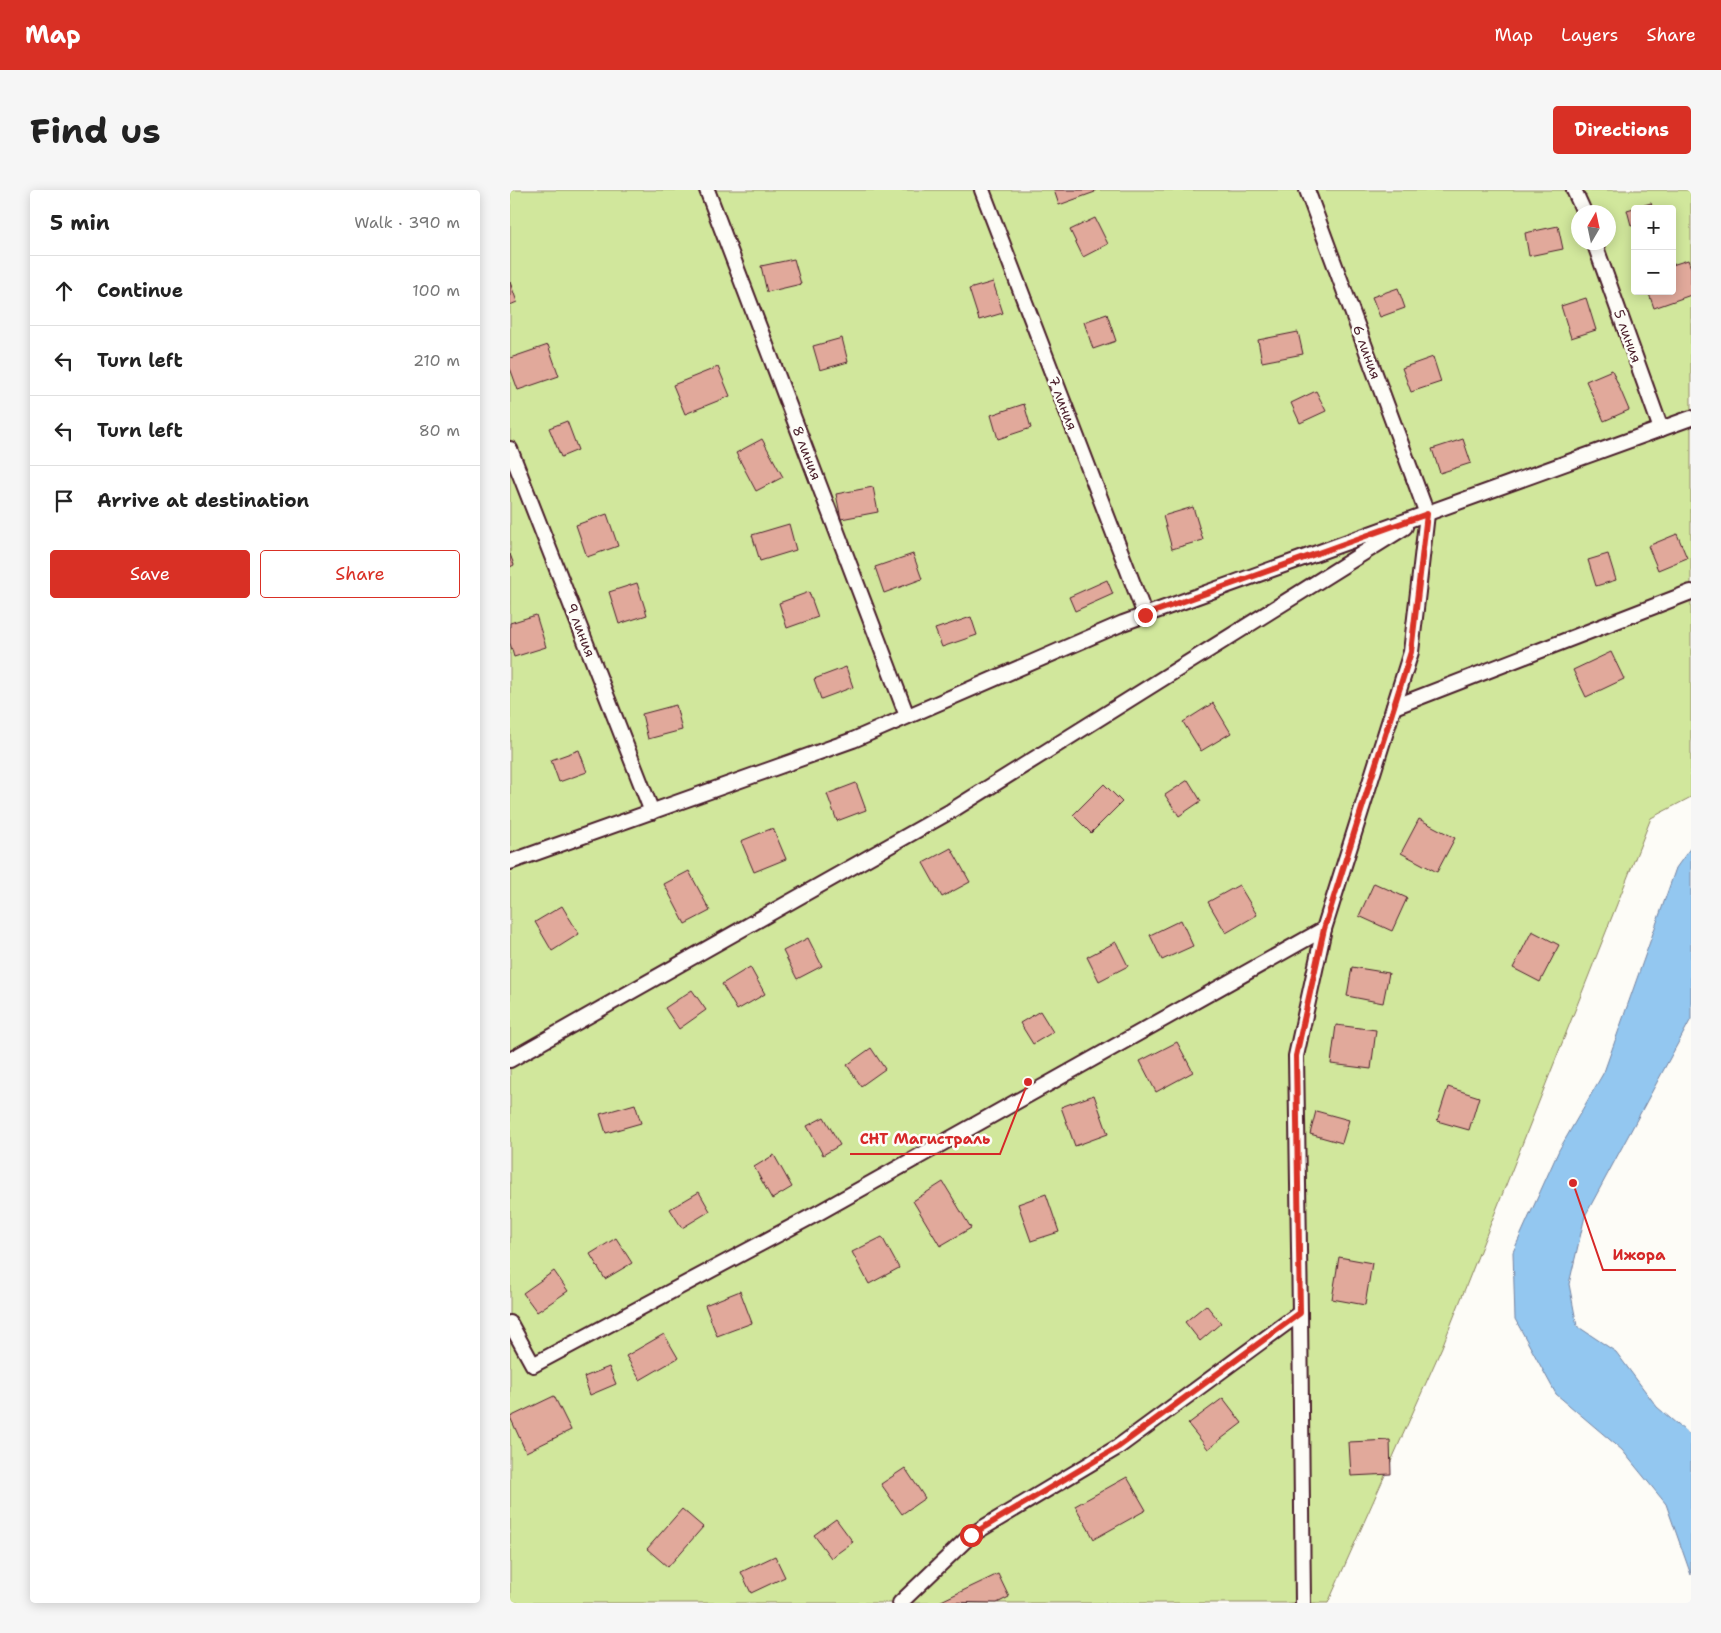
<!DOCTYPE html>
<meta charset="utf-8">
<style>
body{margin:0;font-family:"Shantell Sans",sans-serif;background:#f6f6f6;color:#222}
.controls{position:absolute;right:15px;top:15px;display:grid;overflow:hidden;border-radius:5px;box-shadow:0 2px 12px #0003}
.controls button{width:45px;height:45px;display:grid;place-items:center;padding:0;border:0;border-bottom:1px solid #e0e0e0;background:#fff;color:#222;font:25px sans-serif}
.compass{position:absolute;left:1061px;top:15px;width:45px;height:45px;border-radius:50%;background:#fff;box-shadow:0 2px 12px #0003;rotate:9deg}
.stop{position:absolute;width:15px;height:15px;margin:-11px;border:4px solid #d93025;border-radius:50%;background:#fff}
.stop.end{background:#d93025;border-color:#fff;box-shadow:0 1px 5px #0008}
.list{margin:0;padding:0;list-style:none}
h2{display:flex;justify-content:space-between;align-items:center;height:65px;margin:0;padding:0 20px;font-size:21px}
h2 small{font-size:16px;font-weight:400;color:#767676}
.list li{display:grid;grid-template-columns:32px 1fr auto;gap:15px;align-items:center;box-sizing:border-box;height:70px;padding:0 20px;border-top:1px solid #e0e0e0}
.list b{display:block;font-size:19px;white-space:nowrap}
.list em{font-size:16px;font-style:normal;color:#767676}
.actions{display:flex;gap:10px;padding:15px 20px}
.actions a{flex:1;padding:11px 0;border:1px solid #d93025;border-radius:5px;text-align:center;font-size:18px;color:#d93025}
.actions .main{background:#d93025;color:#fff}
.icon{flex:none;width:28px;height:28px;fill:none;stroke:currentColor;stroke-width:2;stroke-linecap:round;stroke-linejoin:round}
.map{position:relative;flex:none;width:1181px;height:1413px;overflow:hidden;border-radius:5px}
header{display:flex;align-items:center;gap:30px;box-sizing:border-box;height:70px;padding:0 25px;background:#d93025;color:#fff}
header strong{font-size:24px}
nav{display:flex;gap:28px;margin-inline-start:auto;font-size:18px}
.intro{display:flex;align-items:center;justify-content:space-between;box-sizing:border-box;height:120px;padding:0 30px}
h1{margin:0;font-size:35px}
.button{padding:12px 22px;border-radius:5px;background:#d93025;color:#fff;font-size:18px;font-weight:700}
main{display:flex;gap:30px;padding:0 30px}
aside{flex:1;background:#fff;border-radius:5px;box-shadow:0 2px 12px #0003}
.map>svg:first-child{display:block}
.green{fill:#d1e79c;stroke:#8e8364;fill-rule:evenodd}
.water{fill:#93c7f0;stroke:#7684a1}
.building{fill:#e1a99b;stroke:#4a1f2b}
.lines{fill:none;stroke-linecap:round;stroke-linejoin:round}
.lane-casing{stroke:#4a1f2b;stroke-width:18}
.lane{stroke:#fdfcf7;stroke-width:14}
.route{stroke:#d93025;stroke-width:6}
.labels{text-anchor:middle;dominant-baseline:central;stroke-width:5;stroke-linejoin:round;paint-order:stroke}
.street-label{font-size:14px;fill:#4a1f2b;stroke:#fdfcf7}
.leader{fill:none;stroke:#d62828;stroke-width:2}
.callout-dot{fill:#d62828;stroke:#fdfcf7;stroke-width:2}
.callout-label{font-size:15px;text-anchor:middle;font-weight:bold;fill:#d62828;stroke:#fdfcf7;stroke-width:5;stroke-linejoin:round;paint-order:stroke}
</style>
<header>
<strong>Map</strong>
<nav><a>Map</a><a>Layers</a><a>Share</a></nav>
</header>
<div class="intro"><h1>Find us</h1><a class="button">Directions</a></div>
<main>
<aside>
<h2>5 min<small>Walk · 390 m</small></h2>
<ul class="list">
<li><svg class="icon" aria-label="ahead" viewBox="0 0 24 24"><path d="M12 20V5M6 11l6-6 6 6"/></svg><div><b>Continue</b></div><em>100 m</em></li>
<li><svg class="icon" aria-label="left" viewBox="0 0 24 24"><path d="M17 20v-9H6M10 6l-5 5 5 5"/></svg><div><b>Turn left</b></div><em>210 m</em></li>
<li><svg class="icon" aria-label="left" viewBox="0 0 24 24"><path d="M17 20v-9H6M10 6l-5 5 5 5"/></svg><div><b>Turn left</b></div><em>80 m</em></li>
<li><svg class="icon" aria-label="arrive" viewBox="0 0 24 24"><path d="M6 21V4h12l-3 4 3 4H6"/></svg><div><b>Arrive at destination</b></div></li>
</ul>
<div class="actions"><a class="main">Save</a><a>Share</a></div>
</aside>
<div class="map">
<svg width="1181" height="1413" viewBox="0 0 1181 1413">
<rect width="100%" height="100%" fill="#fdfcf7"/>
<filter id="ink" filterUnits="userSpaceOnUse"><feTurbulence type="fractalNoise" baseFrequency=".02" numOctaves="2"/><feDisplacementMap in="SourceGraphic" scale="10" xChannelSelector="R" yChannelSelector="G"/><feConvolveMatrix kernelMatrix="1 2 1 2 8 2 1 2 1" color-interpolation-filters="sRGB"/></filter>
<g filter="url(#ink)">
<path class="green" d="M0 0H1181V607L1141 628 932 1157 818 1413H0ZM1125 19H1162V101H1125ZM1068 22H1098V52H1068Z"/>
<path class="water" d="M1181 657V829L1075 1026 1059 1094 1067 1136 1106 1162 1147 1217 1181 1246V1385L1156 1314 1112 1260 1046 1204 1005 1129 1003 1062 1049 960 1094 882 1166 678Z"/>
<g class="building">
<path d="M544 0H584L585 2 549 15Z"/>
<path d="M1141 13 1143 19H1125V34L1121 35 1117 20Z"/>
<path d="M585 28 598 54 573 67 560 40Z"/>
<path d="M1048 36 1053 59 1019 66 1015 43Z"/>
<path d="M284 69 291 94 257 102 251 76Z"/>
<path d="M1178 70 1181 78V105L1144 118 1138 101H1162V75Z"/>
<path d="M0 92 7 112 0 115Z"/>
<path d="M483 92 493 123 469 130 459 99Z"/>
<path d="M888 98 895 118 870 127 862 107Z"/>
<path d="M1076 108 1086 140 1061 148 1051 116Z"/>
<path d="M597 124 606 151 583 159 574 132Z"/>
<path d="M788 142 793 164 752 172 748 150Z"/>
<path d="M332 148 338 172 310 180 303 156Z"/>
<path d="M38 155 49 186 8 200 0 178V168Z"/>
<path d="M923 167 931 192 901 202 892 178Z"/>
<path d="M208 177 220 206 175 224 163 195Z"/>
<path d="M1102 180 1119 220 1094 231 1076 191Z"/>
<path d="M806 201 816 221 790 233 781 213Z"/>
<path d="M514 214 521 238 488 249 481 225Z"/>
<path d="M57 231 68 260 51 267 39 238Z"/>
<path d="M252 249 273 287 246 301 226 263Z"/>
<path d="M953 249 961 273 930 283 922 259Z"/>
<path d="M363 297 368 322 331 329 326 304Z"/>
<path d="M683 317 693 350 662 359 653 326Z"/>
<path d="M97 324 108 356 77 367 66 335Z"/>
<path d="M279 334 286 360 250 371 242 345Z"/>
<path d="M1167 344 1177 368 1148 380 1138 356Z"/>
<path d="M0 364 4 375 0 377Z"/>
<path d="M403 364 412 389 374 403 365 377Z"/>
<path d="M1098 364 1106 390 1086 396 1078 370Z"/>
<path d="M597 390 603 404 565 421 559 407Z"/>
<path d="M127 393 137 425 109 434 99 402Z"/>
<path d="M299 402 308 427 277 438 269 413Z"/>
<path d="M26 425 36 457 4 467 0 453V433Z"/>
<path d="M461 427 467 445 432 457 425 439Z"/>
<path d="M1101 462 1114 489 1076 507 1063 480Z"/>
<path d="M336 477 343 497 311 509 304 489Z"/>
<path d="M703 513 721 543 691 561 673 532Z"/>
<path d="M166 515 172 540 138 549 132 524Z"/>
<path d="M69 560 77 582 49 592 41 570Z"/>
<path d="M678 590 691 611 669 626 655 605Z"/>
<path d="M346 593 356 620 327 631 317 604Z"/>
<path d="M594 594 612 612 581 643 563 625Z"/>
<path d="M909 629 945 648 927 682 891 663Z"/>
<path d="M263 638 276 669 244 682 231 651Z"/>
<path d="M441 658 460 692 432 707 413 673Z"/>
<path d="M179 681 200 721 175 734 154 694Z"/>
<path d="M864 693 897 708 882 741 849 726Z"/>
<path d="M729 695 747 725 716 743 698 712Z"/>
<path d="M52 716 69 744 42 761 25 732Z"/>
<path d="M671 730 683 756 652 770 640 745Z"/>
<path d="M1022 741 1049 755 1030 792 1003 778Z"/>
<path d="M298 748 312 776 287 789 273 761Z"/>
<path d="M606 752 618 776 589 791 577 767Z"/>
<path d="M240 777 255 804 227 820 212 794Z"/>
<path d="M842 777 879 783 873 813 837 806Z"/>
<path d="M182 800 196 820 169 839 155 818Z"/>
<path d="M530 821 543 842 523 854 510 833Z"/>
<path d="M826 835 866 840 861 879 821 874Z"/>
<path d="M667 852 683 882 646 902 630 871Z"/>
<path d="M361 858 375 879 351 896 337 875Z"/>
<path d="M938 897 969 907 959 940 927 931Z"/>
<path d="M584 905 598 944 565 956 551 917Z"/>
<path d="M125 914 131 933 96 943 90 924Z"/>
<path d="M806 921 839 930 832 953 800 944Z"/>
<path d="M314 927 330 955 313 965 297 936Z"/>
<path d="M264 965 282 997 262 1009 244 977Z"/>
<path d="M433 992 461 1038 430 1056 403 1011Z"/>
<path d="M189 1002 200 1021 172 1038 160 1019Z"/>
<path d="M536 1004 549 1042 521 1051 508 1014Z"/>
<path d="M372 1047 389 1078 359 1094 342 1062Z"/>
<path d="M106 1048 122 1073 95 1089 80 1064Z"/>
<path d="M829 1067 862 1073 855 1115 822 1109Z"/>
<path d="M44 1081 58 1101 27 1122 13 1103Z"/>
<path d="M230 1101 242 1133 207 1146 195 1115Z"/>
<path d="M696 1115 711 1133 690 1151 675 1132Z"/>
<path d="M154 1144 168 1168 130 1190 116 1166Z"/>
<path d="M99 1177 106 1194 80 1205 74 1187Z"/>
<path d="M44 1206 61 1240 16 1262 0 1227Z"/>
<path d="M713 1208 732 1233 698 1259 678 1234Z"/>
<path d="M880 1250 881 1284 841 1286 839 1252Z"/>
<path d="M395 1278 415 1308 392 1324 371 1294Z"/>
<path d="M617 1287 636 1320 584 1349 565 1316Z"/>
<path d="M172 1319 193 1337 158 1377 137 1359Z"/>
<path d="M326 1329 343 1352 321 1368 304 1345Z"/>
<path d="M265 1366 275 1387 241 1403 231 1382Z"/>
<path d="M488 1384 499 1407 487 1413 429 1412Z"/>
</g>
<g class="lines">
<g class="lane-casing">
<g id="lane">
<path d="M197 0 397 526"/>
<path d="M472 0 635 425"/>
<path d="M1064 0 1074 22"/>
<path d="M1084 52 1151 239"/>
<path d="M0 259 142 622"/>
<path d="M884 517 1181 402"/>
<path d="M0 672 343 550 613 433 1181 228"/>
<path d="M0 870 441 621 895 337"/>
<path d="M790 1123 793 1413"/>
<path d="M0 1133 23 1175 308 1023 814 739 901 462 917 324 797 0"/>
<path d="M390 1413 461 1345 608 1257 790 1123 786 866 814 739"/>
</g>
</g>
<use href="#lane" class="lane"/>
</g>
</g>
<g class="lines" filter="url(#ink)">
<path class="route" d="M461 1345 608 1257 790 1123 786 866 814 739 901 462 917 324 635 425"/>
</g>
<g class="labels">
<g class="street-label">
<text transform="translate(1118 146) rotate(70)">5 линия</text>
<text transform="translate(857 162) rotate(70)">6 линия</text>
<text transform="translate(553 213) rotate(69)">7 линия</text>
<text transform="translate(297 263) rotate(69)">8 линия</text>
<text transform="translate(71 440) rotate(69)">9 линия</text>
</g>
</g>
<path class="leader" d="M518 892L490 964H340M1063 993L1093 1080H1166"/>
<g class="callout-dot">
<circle cx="518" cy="892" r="5"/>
<circle cx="1063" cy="993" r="5"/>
</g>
<g class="callout-label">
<text x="415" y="954">СНТ Магистраль</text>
<text x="1129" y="1070">Ижора</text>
</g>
</svg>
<div class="controls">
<button>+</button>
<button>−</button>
</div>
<svg class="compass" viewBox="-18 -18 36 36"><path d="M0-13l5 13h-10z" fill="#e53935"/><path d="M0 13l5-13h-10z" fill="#767676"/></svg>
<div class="stop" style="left:461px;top:1345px"></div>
<div class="stop end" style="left:635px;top:425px"></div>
</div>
</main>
